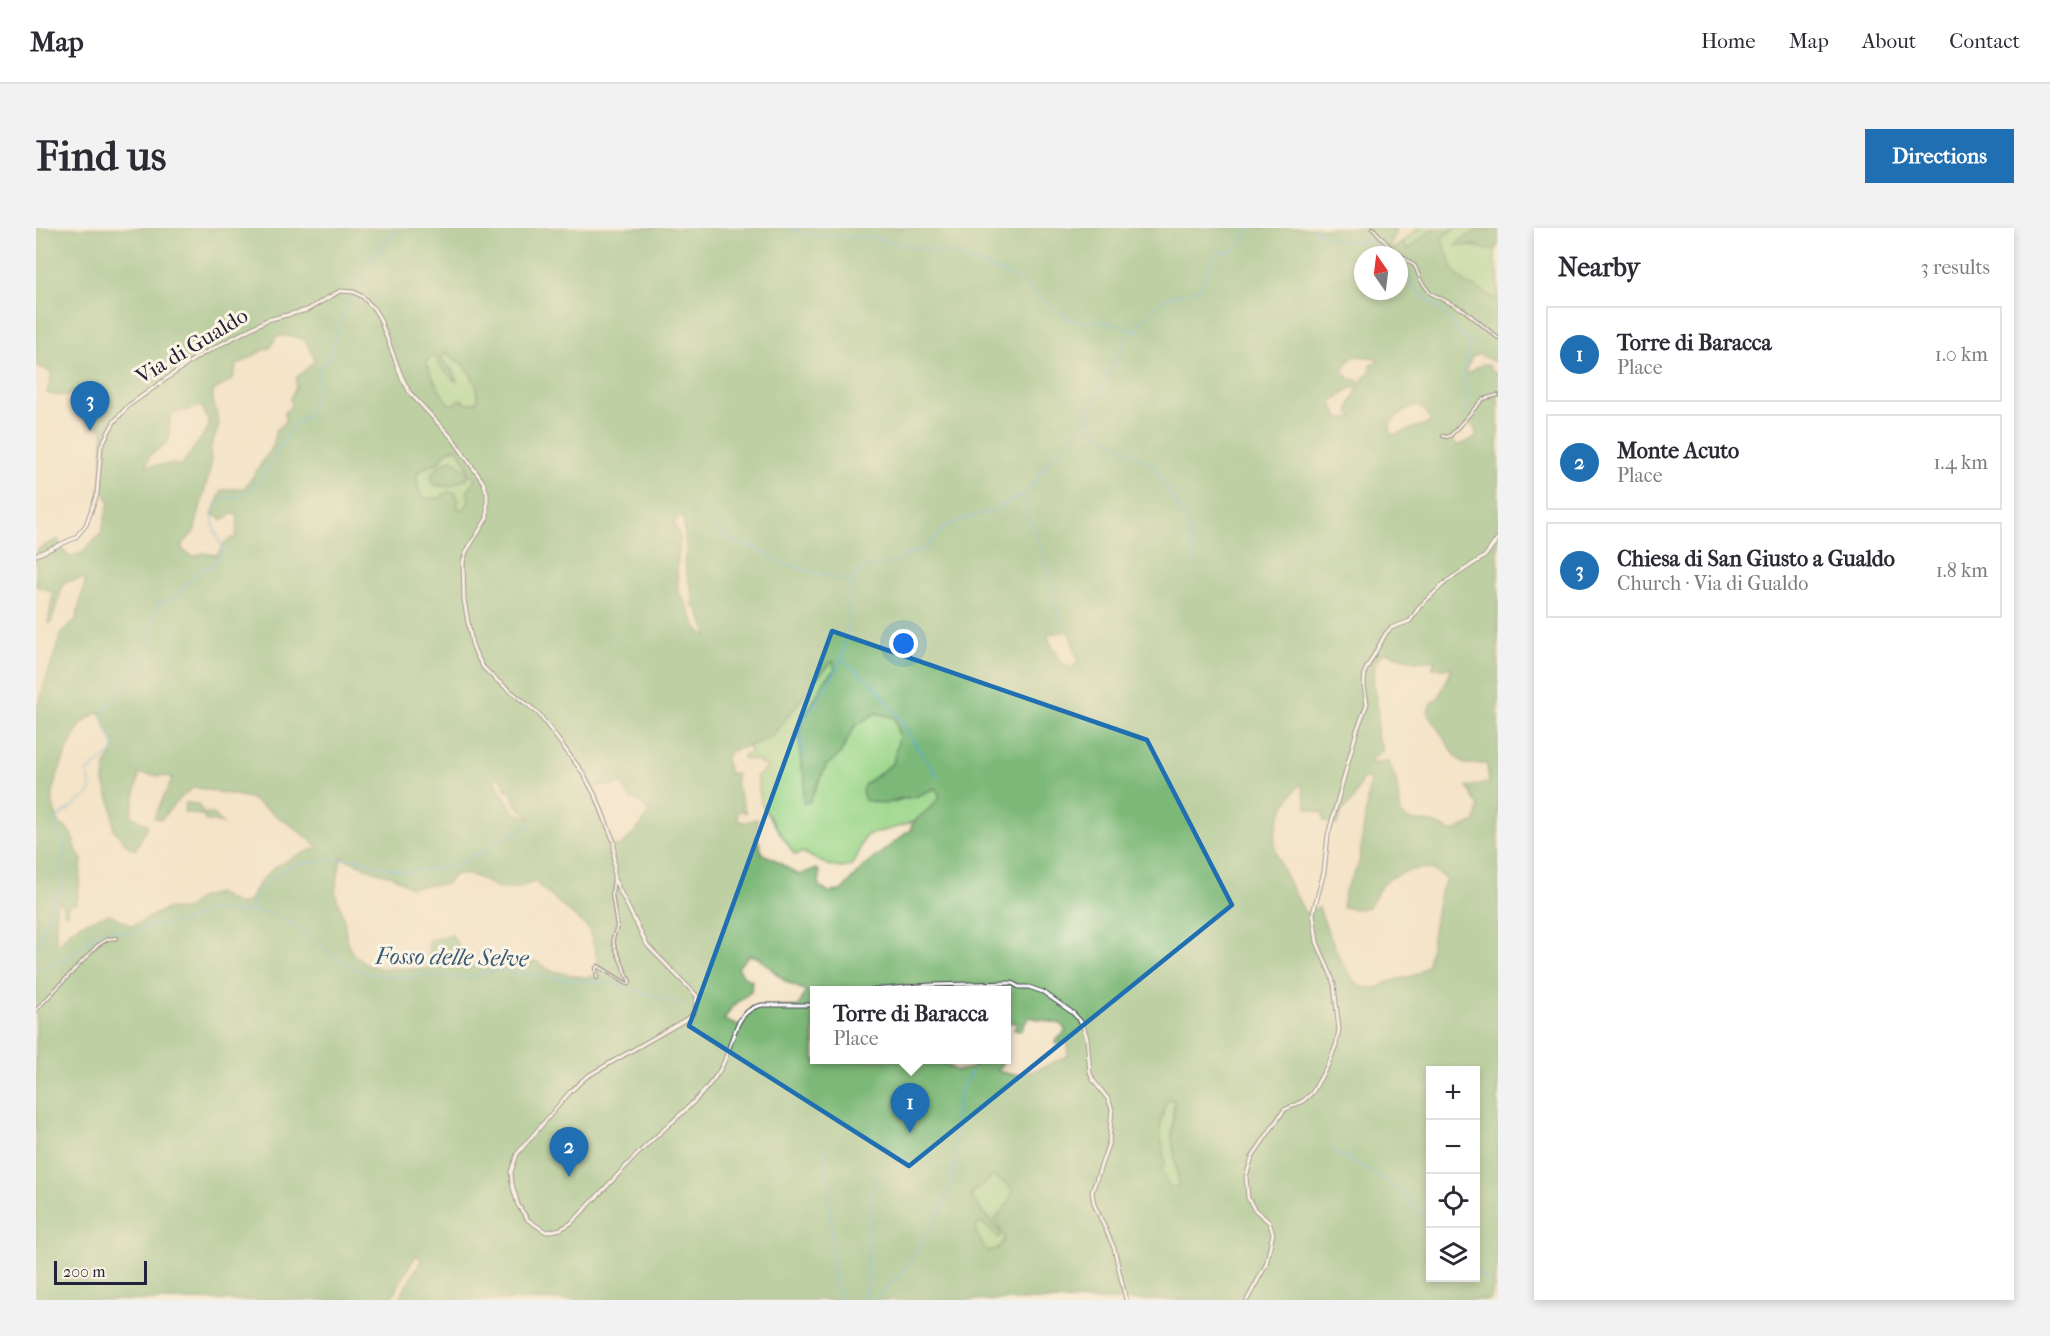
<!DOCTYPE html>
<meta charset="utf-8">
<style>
body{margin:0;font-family:"IM FELL French Canon",serif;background:#f2f2f3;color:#2b2b33}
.controls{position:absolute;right:18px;bottom:18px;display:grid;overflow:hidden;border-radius:0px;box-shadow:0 3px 9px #0003}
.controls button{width:54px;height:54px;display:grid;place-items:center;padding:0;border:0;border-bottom:2px solid #e1e1e2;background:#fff;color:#2b2b33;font:30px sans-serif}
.compass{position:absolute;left:1318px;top:18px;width:54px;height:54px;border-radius:50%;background:#fff;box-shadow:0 3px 9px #0003;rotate:346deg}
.scale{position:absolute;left:18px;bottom:15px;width:93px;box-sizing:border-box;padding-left:6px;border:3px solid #22223b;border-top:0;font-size:16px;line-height:21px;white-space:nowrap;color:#22223b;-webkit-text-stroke:4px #fcf5e5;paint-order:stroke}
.you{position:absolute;left:868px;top:416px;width:21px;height:21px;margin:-15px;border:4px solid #fff;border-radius:50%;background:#1a73e8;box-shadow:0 0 0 9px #1a73e833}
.badge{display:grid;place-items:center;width:39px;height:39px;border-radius:50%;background:#1f6fb2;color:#fff;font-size:20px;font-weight:700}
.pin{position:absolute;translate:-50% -50px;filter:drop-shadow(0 2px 3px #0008)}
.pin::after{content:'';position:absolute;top:32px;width:21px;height:18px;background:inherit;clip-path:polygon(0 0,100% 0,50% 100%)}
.popup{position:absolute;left:774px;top:758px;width:201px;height:78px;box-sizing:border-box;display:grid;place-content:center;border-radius:0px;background:#fff;filter:drop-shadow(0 2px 4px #0005);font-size:20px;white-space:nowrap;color:#7c7c81}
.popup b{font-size:22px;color:#2b2b33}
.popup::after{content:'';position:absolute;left:50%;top:100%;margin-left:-12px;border:12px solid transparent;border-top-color:#fff}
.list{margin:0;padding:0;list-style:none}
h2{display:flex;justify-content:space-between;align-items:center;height:78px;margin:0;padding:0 24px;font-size:26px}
h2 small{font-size:20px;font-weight:400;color:#7c7c81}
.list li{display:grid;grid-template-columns:39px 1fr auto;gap:18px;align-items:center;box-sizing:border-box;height:96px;margin:0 12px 12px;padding:0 12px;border:2px solid #e1e1e2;border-radius:0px}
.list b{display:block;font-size:22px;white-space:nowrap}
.list p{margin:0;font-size:20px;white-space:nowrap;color:#7c7c81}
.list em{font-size:20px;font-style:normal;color:#7c7c81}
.icon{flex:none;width:33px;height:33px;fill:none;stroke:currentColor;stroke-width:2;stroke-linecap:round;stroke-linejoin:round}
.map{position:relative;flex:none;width:1462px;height:1072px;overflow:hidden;border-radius:0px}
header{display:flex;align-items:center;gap:36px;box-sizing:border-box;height:84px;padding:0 30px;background:#fff;border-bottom:2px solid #e1e1e2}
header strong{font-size:28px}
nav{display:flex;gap:33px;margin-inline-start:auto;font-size:21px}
.intro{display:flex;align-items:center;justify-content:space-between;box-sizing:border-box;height:144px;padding:0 36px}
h1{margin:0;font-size:42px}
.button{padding:15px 27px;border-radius:0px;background:#1f6fb2;color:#fff;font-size:21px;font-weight:700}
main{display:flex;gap:36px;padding:0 36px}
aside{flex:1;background:#fff;border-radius:0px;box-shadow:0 3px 9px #0003}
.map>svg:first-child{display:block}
.green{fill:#9bd78b;stroke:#5e7c63;stroke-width:1.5;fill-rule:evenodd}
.forest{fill:#7cb877;stroke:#4f6d59;stroke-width:1.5;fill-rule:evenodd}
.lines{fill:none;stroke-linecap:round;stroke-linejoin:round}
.stream{stroke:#55add2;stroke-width:1.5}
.minor-casing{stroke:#423f50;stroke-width:4.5}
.tertiary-casing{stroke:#423f50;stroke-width:5}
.minor{stroke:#fff;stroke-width:2}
.tertiary{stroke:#fff;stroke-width:3}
.marked{fill:none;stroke:#1f6fb2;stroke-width:4.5;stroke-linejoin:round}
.labels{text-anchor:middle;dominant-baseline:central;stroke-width:6;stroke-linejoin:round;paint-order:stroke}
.street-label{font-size:22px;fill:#22223b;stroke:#fcf5e5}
.water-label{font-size:24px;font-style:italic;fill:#365a77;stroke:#fcf5e5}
</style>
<header>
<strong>Map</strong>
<nav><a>Home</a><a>Map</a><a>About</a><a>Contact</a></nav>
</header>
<div class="intro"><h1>Find us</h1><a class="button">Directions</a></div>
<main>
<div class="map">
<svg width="1462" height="1072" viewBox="0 0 1462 1072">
<rect width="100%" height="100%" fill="#fcf5e5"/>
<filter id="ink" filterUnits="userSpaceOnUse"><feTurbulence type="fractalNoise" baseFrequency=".0167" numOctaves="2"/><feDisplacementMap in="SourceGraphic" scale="12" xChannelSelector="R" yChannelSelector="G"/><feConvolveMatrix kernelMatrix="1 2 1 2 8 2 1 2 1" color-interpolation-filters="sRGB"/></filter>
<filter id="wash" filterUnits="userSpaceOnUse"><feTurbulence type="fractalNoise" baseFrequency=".008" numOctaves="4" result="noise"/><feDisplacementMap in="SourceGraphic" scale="24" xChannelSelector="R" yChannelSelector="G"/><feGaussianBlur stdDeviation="1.35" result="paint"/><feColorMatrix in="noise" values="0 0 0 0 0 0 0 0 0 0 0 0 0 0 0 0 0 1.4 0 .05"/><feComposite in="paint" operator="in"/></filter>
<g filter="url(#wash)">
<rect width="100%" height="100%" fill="#f4e4c8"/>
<g class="green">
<path d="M1382 0H1398L1370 23 1367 14Z"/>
<path d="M1420 0H1462V3H1443L1427 18C1439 17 1448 22 1460 21L1458 33 1462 45V72L1439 59 1432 58 1418 43 1405 10Z"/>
<path d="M410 124C414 127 418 129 422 132 432 140 446 161 441 174L430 176 426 171 421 173 419 176H413C405 167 394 145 390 134L399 127C404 138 412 142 417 152L418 144 408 134 405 129Z"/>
<path d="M417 220 422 221 433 239 432 245 440 250 432 263 433 275 427 282 423 281 407 266 405 270H386C377 245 378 243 403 234L409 225ZM417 233 422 234 424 239 430 240 431 250C419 255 412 261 399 257L395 249C399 239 407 236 417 233Z"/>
<path d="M797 432 799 442 789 452 772 483 765 490 763 504 765 539 769 550 767 569 773 574 790 538 804 526 819 498 840 485 859 490 863 510 857 535 828 557C831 562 835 569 839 573 848 580 888 565 899 560L905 568C891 596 858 600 830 607 825 615 823 625 818 633 809 650 778 630 766 624L759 627 726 578 721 548 732 540 720 532 707 530V528L715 524 712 518 732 511 741 502 765 472 773 457Z"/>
<path d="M1132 871 1139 872 1137 878 1136 909 1143 958 1134 960 1124 941 1127 921 1123 897 1128 886 1127 880Z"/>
<path d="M958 948 974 959 976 963 974 973 959 992 969 1010 962 1021 951 1024 940 1005 941 997 946 995 965 1005 936 971V964Z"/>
</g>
<g class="forest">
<path d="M0 0H1359L1360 6 1353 19 1356 21 1367 14 1371 22 1398 0H1420L1405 10 1418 43 1432 58 1439 59 1462 72V133L1458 134 1443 126 1436 129 1429 144 1431 146 1447 136 1453 137 1455 142 1462 146V1041L1460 1042 1458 1059 1453 1072H362L386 1031 380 1027 354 1072H0V478L2 477 25 406 40 391 50 350 28 354 15 395H12L17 364 0 358V322L22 311 25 320 33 329 47 325 55 315 65 306 73 274 66 261 67 201 53 197 40 185 53 173 45 162C34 167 22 170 11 165L16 145 0 137ZM1327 27H1363V63H1327ZM241 108H255L269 112 278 129V134L260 150V158L254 171 256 177 248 186 250 193 239 203 238 217 213 254 208 260 186 262 176 286 188 292 196 285 202 288 200 309 190 313 181 327 167 325 158 329 146 322V317L158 304 175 237 174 221 183 197 177 172V163L197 151 200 138 225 123 234 120ZM410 124C413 129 416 129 421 132 432 138 446 162 441 174L430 176 423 171 419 176H413C405 167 394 145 390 134L399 127 403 137 421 154C418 140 410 140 405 129ZM1321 128 1342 130 1341 134 1336 135 1334 143 1325 153 1314 151 1307 144 1314 131ZM1323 158 1314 177 1313 184 1318 190H1303L1296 176C1301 168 1313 160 1323 158ZM166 178C167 186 174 190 173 199L145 238 139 236 110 238 114 227 133 213 134 186ZM1382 178 1390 183 1395 194 1358 207 1354 204V195C1363 188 1369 179 1382 178ZM1432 195 1439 200 1440 207 1439 210 1422 218 1416 211 1425 200ZM417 220 422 221 433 239 432 245 440 250 432 263 433 275 427 282 423 281 421 276 423 273 419 264H411L405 270H386C376 244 377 243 403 234L409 225ZM647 288 650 321 648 334 658 371 656 375 658 380H661L672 408C654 402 655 375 642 365L641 340 644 309 638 294ZM1033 403 1042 432 1036 441 1024 433C1023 422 1012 419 1012 406ZM1348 424 1383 434 1399 431 1396 440H1416L1403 469 1394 477 1392 485 1419 527 1428 536H1451L1453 555 1431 559 1443 579 1439 594 1417 604 1398 595 1372 592 1365 586 1360 552 1353 534 1335 535V531L1347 522 1341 507 1342 482 1337 454 1339 434ZM797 433 799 442 789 452 772 483 765 490 763 504 765 539 769 550 767 575 773 574 790 538 804 526 819 498 840 485 859 490 863 510 857 535 828 557 826 564 829 572 849 576 865 570 879 569 899 560 904 568C897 582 878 588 874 602L827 639 805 663 793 664 783 659V643L779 641 762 647 736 630 726 626 720 605 722 594 721 591 710 594 702 593 701 586 704 582 710 585 699 553 701 546 693 545 690 531 693 524 732 511 741 502 765 472 773 457ZM65 484 71 503 78 516 76 527 70 535 68 554 76 579 78 602 91 617 99 622 112 597 95 588 103 546 137 549 118 590 125 591 143 571 158 559 214 570 258 599 283 619C247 633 230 638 212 674L203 677 181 665 164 670 149 682 130 681 96 698 74 686C57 691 33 697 25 715L20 714V679L24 672 29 686H31L32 677 41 675 46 632C38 622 39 611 33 603 30 599 25 598 23 594 9 568 21 547 31 523 39 505 45 490 65 484ZM461 548 468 553 469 561 476 565C477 580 489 582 496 591L478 584 464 563 459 550ZM1326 551H1334L1323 636 1309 662 1306 679 1322 681 1333 679C1338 672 1342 661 1348 655 1357 646 1381 639 1394 641 1400 643 1405 647 1410 651L1402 672 1392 736 1382 746 1349 755 1342 760C1337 760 1329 761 1324 758 1310 751 1288 695 1283 679L1269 686C1261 667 1249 650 1242 631 1232 604 1247 576 1265 555L1271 580 1287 585 1288 593 1301 597 1306 584 1317 572ZM586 556 595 572H601L613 583 606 596 585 618 575 617 552 560ZM305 629 341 644 357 648 374 659 410 656 419 646C441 646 442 651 461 659 473 664 487 658 499 654L553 701 561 729 563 748 545 749 513 742 500 733 481 738 435 737 415 706 393 712 392 741 344 740 331 737 316 725 311 714 308 692 299 664ZM713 727 723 730 749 753 770 763 762 779H723L713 783 705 799 688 792 695 780 715 763 716 753 708 749 702 739ZM778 762H970V794L981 795 978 802 984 803 993 789 1025 796 1030 803 1020 813V816L1031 815 1032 828C1011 836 984 855 962 842L966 835 964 832H945L935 840 921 843 906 834V832H778ZM1394 842H1440V1050H1394ZM1132 871 1139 872 1136 909 1143 958 1134 960 1124 941 1129 937C1126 912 1119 895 1132 871ZM958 948 974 959 976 964 974 973 959 992 969 1010 962 1021 951 1024 940 1005 941 997 946 995 963 1010 965 1005 936 971V965Z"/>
<path d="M1443 2 1462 3V17L1460 21 1451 22 1439 17 1419 18 1426 11Z"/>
<path d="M416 231 419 234H422L424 239H430L432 249 413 259 399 257 395 247 404 237Z"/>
<path d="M150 575 162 576 167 585 179 587 187 596 168 592 169 588 148 584Z"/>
</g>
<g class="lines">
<g class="stream">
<path d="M754 0 762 4 781 8 833 9 894 23 905 22 976 48 1033 91 1047 94 1064 93 1085 97 1100 104"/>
<path d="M1276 0C1293 10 1300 14 1321 14 1324 14 1327 12 1330 12 1336 13 1343 23 1348 27"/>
<path d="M1363 38 1372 44C1376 63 1392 69 1405 82 1412 88 1416 98 1423 104 1426 107 1431 109 1433 114 1436 119 1428 137 1428 146 1429 161 1435 173 1429 187"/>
<path d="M332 39 343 21 363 0"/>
<path d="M321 62 328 46"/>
<path d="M1051 189C1063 213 1088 219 1109 232 1120 240 1125 249 1132 261 1149 288 1156 305 1160 337"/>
<path d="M985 268C987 284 997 297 1002 312 1013 340 1018 369 1026 398"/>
<path d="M678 300 694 312 722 321 745 335 815 354"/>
<path d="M805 430 840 459 859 483 875 510 902 549"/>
<path d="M766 529C766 518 762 503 767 493 769 489 773 485 775 482 784 469 801 443 805 430 815 403 811 375 818 348L827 341 859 334 868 328 888 321 901 309 907 300 932 289 956 283 993 263 1009 237 1042 203 1091 111C1105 100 1111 82 1126 72 1138 64 1156 68 1164 58 1173 49 1174 35 1181 24L1184 23 1192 25 1204 17 1210 5 1215 0"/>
<path d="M212 684 221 663 249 640 268 635 294 631H325L335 636 370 644 386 641 409 640 425 636 435 628 447 625 459 615 471 610 483 602 495 596"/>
<path d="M0 724 16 675 24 664 27 655 25 644 28 619 21 604 20 591 54 565 55 559 51 544 76 525 78 517 67 493V486L73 476 83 467 88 455 97 447 113 416 114 399 123 375 137 370 166 341 175 338 188 323C184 313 173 296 178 284 179 280 185 275 187 271L203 269 213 262 225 249 258 196 271 188 281 167 282 141 293 129 306 89 318 68"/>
<path d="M0 738 2 740 12 739 30 731 61 704 75 702 93 705 117 698 150 693 171 683 180 682 197 685 218 683 240 687 256 696 315 739 329 745 369 750 391 746 429 750 456 743H468L516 750 577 755 646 776"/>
<path d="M791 921 797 1026C795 1042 798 1058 806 1072"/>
<path d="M1296 922 1345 949 1368 967 1394 995"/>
<path d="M1440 1043 1462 1060"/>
<path d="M827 1072 832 1054 831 1034 837 959 848 932 849 919"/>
<path d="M838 1072C848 1062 858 1053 867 1043 874 1036 877 1027 882 1020 899 996 911 974 917 946 926 910 909 877 936 844"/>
</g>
</g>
</g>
<g filter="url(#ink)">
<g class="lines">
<g class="minor-casing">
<g id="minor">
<path d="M1337 0 1353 18 1379 38 1385 53 1394 65 1428 82 1462 110"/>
<path d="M1407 208 1411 209 1415 207 1447 171 1462 167"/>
<path d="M561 750 560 740 562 738 590 755 593 756 594 754 578 717 577 710 581 699 576 666 578 651"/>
<path d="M0 782 62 717 72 711 81 710"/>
</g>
</g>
<g class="tertiary-casing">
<g id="tertiary">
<path d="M0 327 39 310 50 297 61 266 65 218 78 194 92 178 161 129 231 92 271 82 304 63 318 64 327 69 338 81 343 89 366 150 374 165 417 211 447 254 451 265V290L430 324 427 334 428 372 436 416 440 426 447 439 458 450 502 485 547 545 561 571 578 614V651L611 717 661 768 659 781 654 789 550 849 534 864 481 926 475 944 476 956 482 977 492 992 510 1004 525 1001 535 995C561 970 585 942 611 917 635 894 664 872 682 845 698 823 694 783 726 777H778"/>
<path d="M834 762 895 757 976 755 983 759H993L1007 764 1037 785 1046 795 1051 810 1054 845 1057 852 1072 871 1076 881 1073 914 1056 964 1058 976 1078 1020 1090 1072"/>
<path d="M1211 1072 1230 1037 1237 1005 1233 994 1218 981 1212 970 1210 949 1216 929 1248 882 1267 873 1276 865 1293 835 1300 817 1303 802 1298 757 1295 747 1281 714 1277 685 1288 644 1292 607 1321 502 1331 476 1328 457 1329 443 1350 405 1355 400 1374 393 1384 378 1411 353 1449 328 1462 310"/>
</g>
</g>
<use href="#minor" class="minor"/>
<use href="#tertiary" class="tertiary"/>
</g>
</g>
<path d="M0 0H1462V1072H0ZM796 403 1111 512 1196 677 873 938 653 798Z" fill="#f4e4c8" fill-opacity=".55" fill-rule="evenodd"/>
<path class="marked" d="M796 403 1111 512 1196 677 873 938 653 798Z"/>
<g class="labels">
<g class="street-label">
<text transform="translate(156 118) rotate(-31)">Via di Gualdo</text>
</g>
<g class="water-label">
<text transform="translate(416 729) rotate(1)">Fosso delle Selve</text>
</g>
</g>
</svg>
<div class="controls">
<button>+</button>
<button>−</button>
<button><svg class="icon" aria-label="locate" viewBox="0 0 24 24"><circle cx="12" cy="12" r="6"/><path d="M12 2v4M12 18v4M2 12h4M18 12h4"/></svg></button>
<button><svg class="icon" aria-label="layers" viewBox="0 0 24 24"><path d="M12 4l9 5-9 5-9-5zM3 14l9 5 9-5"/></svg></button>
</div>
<svg class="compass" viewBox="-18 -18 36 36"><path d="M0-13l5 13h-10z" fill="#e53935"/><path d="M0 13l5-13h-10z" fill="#7c7c81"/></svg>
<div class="scale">200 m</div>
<div class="you"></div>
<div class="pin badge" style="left:874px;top:905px">1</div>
<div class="popup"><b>Torre di Baracca</b>Place</div>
<div class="pin badge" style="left:533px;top:949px">2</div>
<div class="pin badge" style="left:54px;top:203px">3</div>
</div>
<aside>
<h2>Nearby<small>3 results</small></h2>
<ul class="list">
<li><span class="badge">1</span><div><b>Torre di Baracca</b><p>Place</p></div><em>1.0 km</em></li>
<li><span class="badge">2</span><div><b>Monte Acuto</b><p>Place</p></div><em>1.4 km</em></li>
<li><span class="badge">3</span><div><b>Chiesa di San Giusto a Gualdo</b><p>Church · Via di Gualdo</p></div><em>1.8 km</em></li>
</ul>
</aside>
</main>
